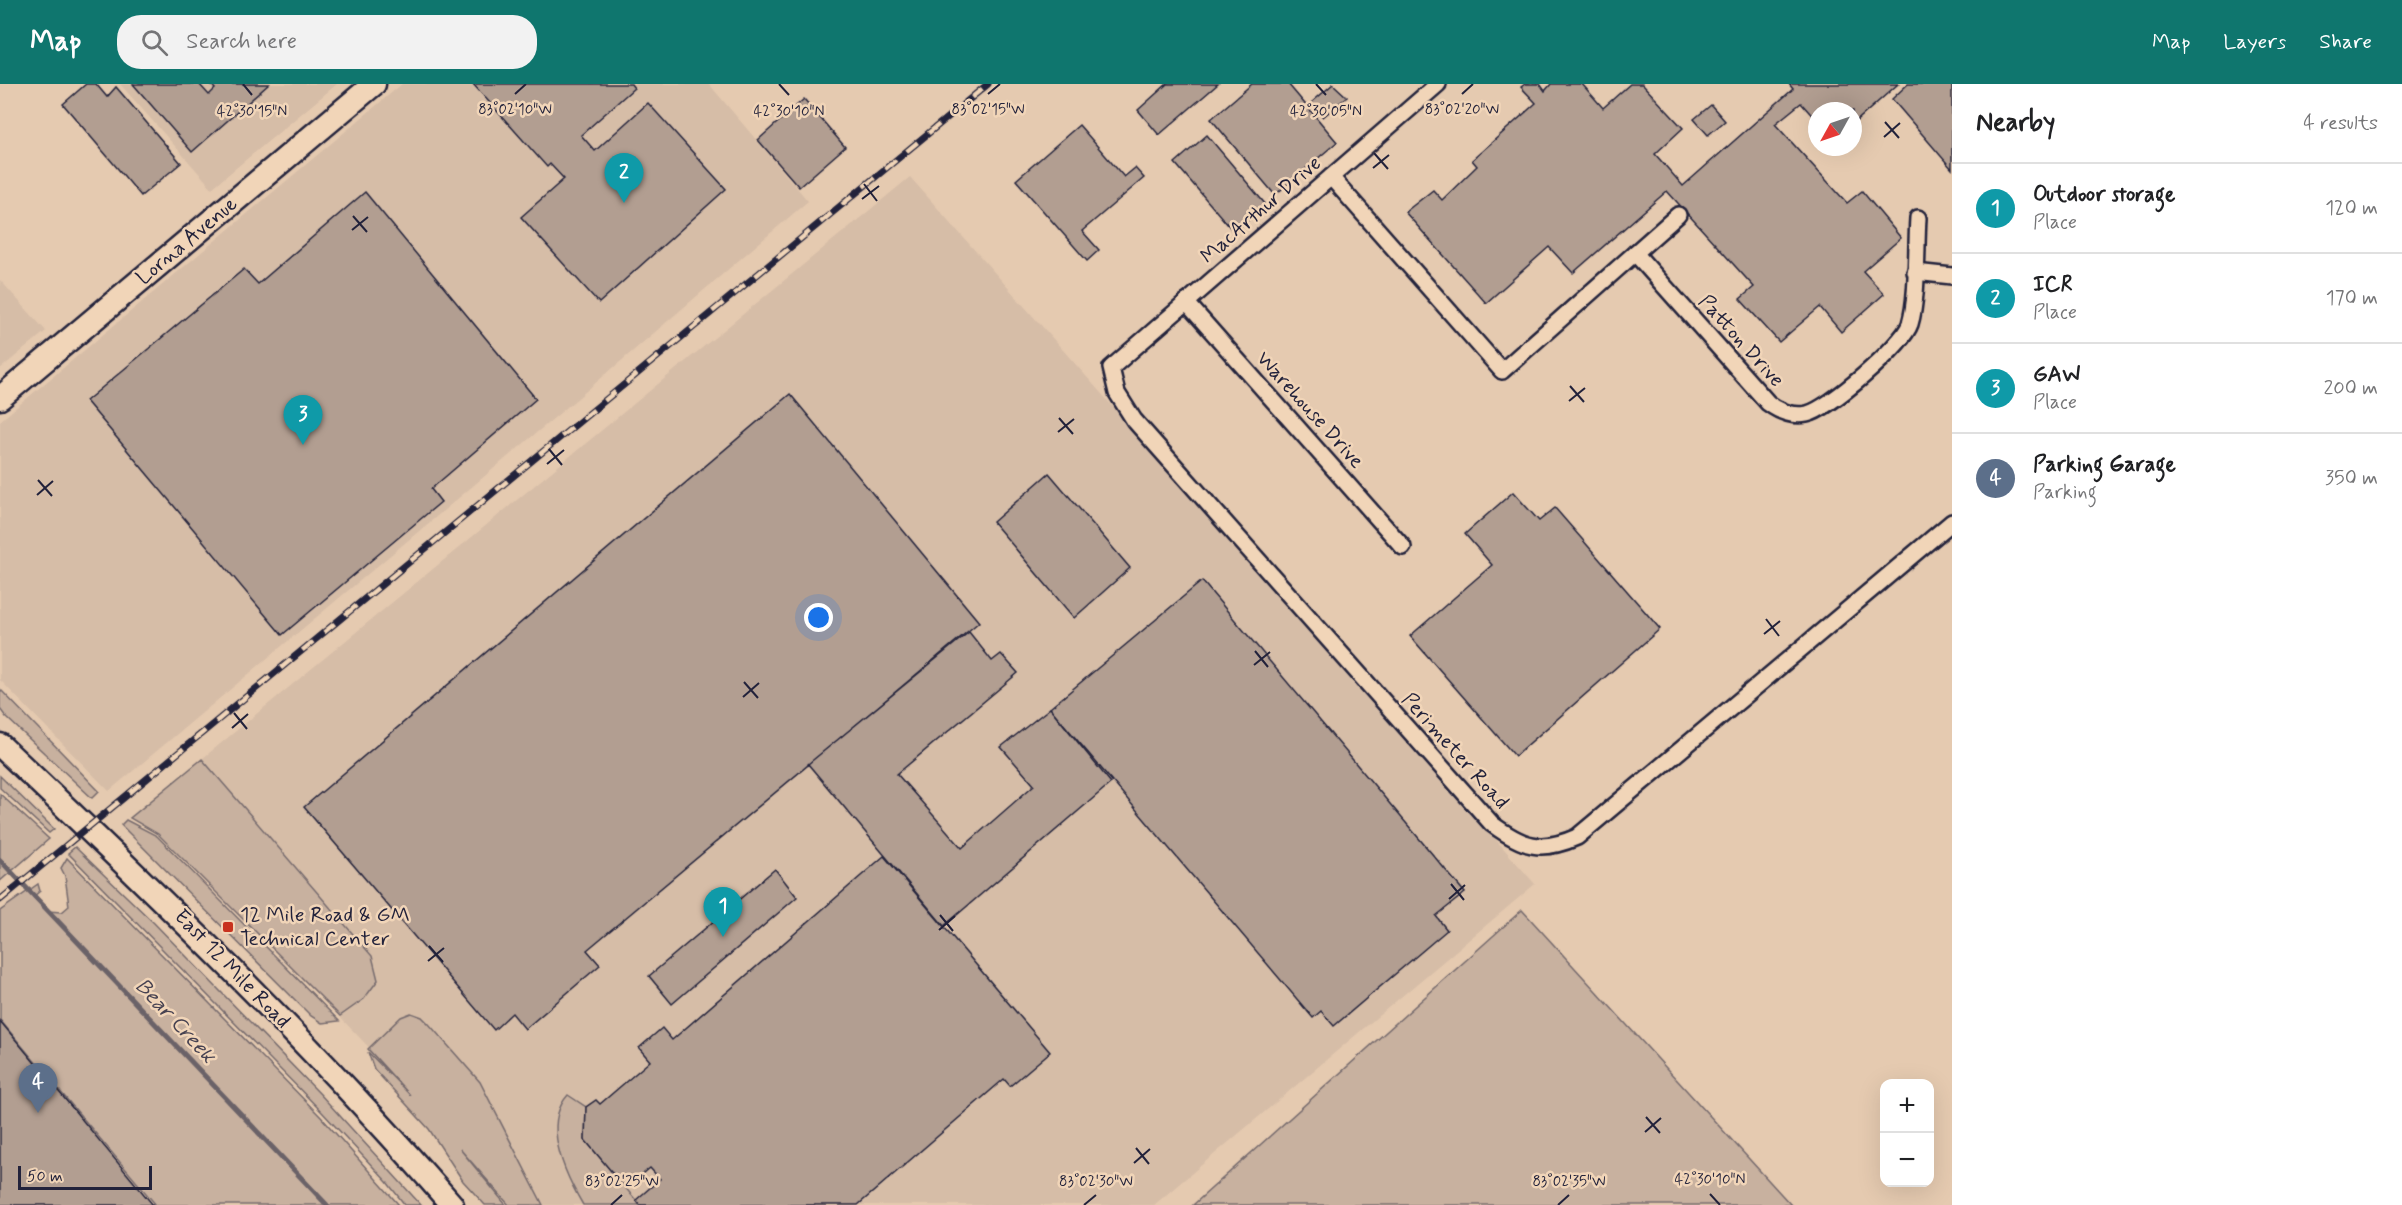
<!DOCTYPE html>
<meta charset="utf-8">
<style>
body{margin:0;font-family:Mynerve,sans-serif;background:#f2f2f2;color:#202124}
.controls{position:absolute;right:18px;bottom:18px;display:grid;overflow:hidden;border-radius:12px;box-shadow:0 6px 24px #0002}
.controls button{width:54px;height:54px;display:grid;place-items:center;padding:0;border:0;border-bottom:2px solid #e0e0e0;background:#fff;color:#202124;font:30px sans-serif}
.compass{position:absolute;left:1808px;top:18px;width:54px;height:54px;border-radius:50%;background:#fff;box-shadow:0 6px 24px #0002;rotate:230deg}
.scale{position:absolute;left:18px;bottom:15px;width:134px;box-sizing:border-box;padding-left:6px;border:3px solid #22223b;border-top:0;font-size:16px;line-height:21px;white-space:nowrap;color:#22223b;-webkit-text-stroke:4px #f1d5b8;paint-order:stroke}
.you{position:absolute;left:819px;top:534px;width:21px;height:21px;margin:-15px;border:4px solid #fff;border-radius:50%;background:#1a73e8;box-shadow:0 0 0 9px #1a73e833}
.badge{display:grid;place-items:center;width:39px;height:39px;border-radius:50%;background:#0f766e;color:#fff;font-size:20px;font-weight:700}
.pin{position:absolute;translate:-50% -50px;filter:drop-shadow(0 2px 3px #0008)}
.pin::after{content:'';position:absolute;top:32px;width:21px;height:18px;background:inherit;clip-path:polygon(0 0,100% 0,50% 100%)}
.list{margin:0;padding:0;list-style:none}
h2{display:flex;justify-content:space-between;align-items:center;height:78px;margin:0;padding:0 24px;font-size:26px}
h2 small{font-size:20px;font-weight:400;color:#757577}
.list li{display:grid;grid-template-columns:39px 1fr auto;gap:18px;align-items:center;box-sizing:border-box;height:90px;padding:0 24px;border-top:2px solid #e0e0e0}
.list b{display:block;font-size:22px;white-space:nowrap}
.list p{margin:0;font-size:20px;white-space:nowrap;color:#757577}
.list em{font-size:20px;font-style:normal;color:#757577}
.icon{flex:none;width:33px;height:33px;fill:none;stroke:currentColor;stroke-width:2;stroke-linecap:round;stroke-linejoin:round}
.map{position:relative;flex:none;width:1952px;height:1121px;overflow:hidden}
header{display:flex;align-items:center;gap:36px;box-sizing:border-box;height:84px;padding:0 30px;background:#0f766e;color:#fff}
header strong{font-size:28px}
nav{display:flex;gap:33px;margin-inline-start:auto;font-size:21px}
.search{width:420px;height:54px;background:#f2f2f2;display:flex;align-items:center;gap:15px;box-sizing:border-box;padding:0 21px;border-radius:24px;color:#757577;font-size:22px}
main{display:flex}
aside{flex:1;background:#fff}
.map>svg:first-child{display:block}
.built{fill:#d6bda7}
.green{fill:#c8b19f;stroke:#756a6d;stroke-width:1.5}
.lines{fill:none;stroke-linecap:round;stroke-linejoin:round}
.stream{stroke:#6b6267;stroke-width:5}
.building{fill:#b29e91;stroke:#22223b;stroke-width:1.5}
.street-casing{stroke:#22223b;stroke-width:20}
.secondary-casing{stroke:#22223b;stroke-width:27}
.street{stroke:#f1d5b8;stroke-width:15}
.secondary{stroke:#f1d5b8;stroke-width:22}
.rail-casing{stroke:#22223b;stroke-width:7}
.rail{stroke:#f1d5b8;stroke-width:4.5;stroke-dasharray:14;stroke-linecap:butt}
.ticks{fill:none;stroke:#22223b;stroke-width:2}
.poi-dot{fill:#c8321e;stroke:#f1d5b8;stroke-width:2}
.labels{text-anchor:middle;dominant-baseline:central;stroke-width:5;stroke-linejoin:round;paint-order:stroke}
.street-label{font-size:21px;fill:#22223b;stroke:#f1d5b8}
.poi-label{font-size:21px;fill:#22223b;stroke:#f1d5b8;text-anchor:start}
.water-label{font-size:22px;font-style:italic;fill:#474251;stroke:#f1d5b8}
.ticks-label{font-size:15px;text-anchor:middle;fill:#22223b;stroke:#f1d5b8;stroke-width:5;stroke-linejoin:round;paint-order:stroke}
</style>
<header>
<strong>Map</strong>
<div class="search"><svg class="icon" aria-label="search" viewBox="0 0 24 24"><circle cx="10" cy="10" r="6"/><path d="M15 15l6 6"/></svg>Search here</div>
<nav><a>Map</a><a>Layers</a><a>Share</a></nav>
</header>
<main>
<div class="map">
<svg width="1952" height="1121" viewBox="0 0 1952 1121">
<rect width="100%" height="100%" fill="#e5cab0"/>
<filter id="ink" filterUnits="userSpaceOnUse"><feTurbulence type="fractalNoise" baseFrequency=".0167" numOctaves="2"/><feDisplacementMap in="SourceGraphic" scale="12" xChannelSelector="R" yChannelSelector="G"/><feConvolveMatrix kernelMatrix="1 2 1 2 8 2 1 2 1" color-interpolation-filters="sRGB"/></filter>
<g filter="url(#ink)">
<g class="built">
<path d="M120 0H337L212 104Z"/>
<path d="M402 0H709L808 117 585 308 109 707 0 596V337Z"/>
<path d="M910 93 1535 800 1154 1121H513L436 1033 205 793 159 748 130 734Z"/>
<path d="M0 196 46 247 0 285Z"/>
</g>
<g class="green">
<path d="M0 605 99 707 92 714 6 633 0 625Z"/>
<path d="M202 675 372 872 378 896 364 915 340 932 158 750 130 734Z"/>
<path d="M0 692 54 745 49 749 0 704Z"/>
<path d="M0 710 49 755 0 797Z"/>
<path d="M126 736 157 752 339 937 322 939 311 932 121 741Z"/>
<path d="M75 763 154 839 320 1010 421 1121H405L387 1098 322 1028 68 769Z"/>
<path d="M67 774 321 1033 399 1121H156L0 936V827L38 800 40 807 33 813 47 827 62 828 69 822 65 792 61 784Z"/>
<path d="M1522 826 1791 1121H1193Z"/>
<path d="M411 929 422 933 429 940 480 998 543 1121H509L460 1065 506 1121H485L463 1097 429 1045 374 985 368 968 410 1011 368 965 401 933Z"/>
<path d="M568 1011 586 1023 585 1056 640 1121H583C566 1092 541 1041 568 1011Z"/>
</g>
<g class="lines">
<path class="stream" d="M0 776 327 1121"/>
</g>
<g class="building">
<path d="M86 0H96L107 13 116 3 181 79 141 112 63 20Z"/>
<path d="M133 0H199L209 11 215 5 211 0H269L192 68Z"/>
<path d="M473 0H631L634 4 581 51 595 67 648 19 726 105 599 219 521 133 564 95 550 80 547 83Z"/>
<path d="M1167 0H1218L1159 51 1138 26Z"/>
<path d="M1252 0H1288L1337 58 1275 111 1211 35Z"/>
<path d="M1333 0 1347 13 1323 33 1311 19Z"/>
<path d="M1525 0H1540L1545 7 1551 0H1582L1603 24 1630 0H1642L1683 44 1655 70 1683 102 1793 5 1789 0H1898L1853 40V27H1817V37L1801 19 1775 40 1847 119 1862 107 1901 154 1863 187 1884 210 1841 248 1820 223 1779 258 1740 215 1754 203 1667 107 1573 189 1549 163 1486 219 1405 128 1433 106 1442 116 1477 82 1472 76 1536 19 1521 3Z"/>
<path d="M1908 0H1952V85L1892 15Z"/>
<path d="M804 15 845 63 799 103 758 56Z"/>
<path d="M1711 21 1725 37 1708 51 1694 35Z"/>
<path d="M1079 41 1124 93 1135 84 1144 94 1082 147 1099 166 1087 177 1016 96Z"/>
<path d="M1207 51 1266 121 1234 148 1175 79Z"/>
<path d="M365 108 536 315 431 405 441 418 282 551 86 317 244 185 258 200Z"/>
<path d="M790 310 979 538 587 866 600 881 525 945 512 929 494 946 304 723Z"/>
<path d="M1049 389 1130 484 1074 534 993 438Z"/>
<path d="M1513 408 1539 437 1555 424 1660 545 1515 672 1410 552 1492 481 1465 450Z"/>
<path d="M1202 497 1465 809 1436 832 1447 846 1334 942 1321 927 1313 934 1050 624Z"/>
<path d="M969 548 992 577 1001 570 1018 589 897 690 962 764 1034 701 1001 663 1050 624 1111 699 944 842 808 680Z"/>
<path d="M884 772 1050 968 1010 1002 1004 995 858 1121H640L636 1116 660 1095 650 1084 638 1094 616 1093 585 1056 586 1023 596 1016 600 1020 650 977 639 964 662 944 672 956Z"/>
<path d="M775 785 797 813 672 920 649 892Z"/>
<path d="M0 937 153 1121H0Z"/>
</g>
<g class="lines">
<g class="street-casing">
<g id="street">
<path d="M1438 0 1111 284 1117 309 1134 336 1492 740C1523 763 1541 769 1577 753L1952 438"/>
<path d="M1331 93 1502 287 1678 131"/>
<path d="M1635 169 1768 319C1780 328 1792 333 1807 330 1828 326 1903 261 1910 240 1918 214 1916 164 1918 134"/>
<path d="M1915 188 1952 192"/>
<path d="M1186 218 1403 463"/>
</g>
</g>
<g class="secondary-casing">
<g id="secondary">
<path d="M0 314 374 0"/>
<path d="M0 661C156 809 311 958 452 1121"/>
</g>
</g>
<use href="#street" class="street"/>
<use href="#secondary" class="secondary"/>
<g class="rail-casing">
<path id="rail" d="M0 816 988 0"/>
</g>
<use href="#rail" class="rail"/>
</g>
</g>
<path class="ticks" d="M243 0 252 11M779 0 789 11M1316 0 1326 11M515 10 526 0M988 10 1000 0M1462 10 1473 0M1885 38 1899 54M1884 53 1900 39M1374 69 1388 85M1373 84 1389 71M864 100 877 117M862 115 879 102M353 132 367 148M352 146 368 133M1570 302 1584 318M1569 317 1585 304M1059 334 1073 350M1058 348 1074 335M549 365 562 381M547 380 564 366M38 396 52 412M37 411 53 397M1766 535 1779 552M1764 550 1780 537M1255 567 1268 583M1254 581 1270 568M744 598 758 614M743 613 759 599M234 629 247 645M232 644 248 630M1451 800 1464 816M1449 815 1465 801M940 831 953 847M939 846 955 832M429 862 443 878M428 877 444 864M1646 1033 1660 1049M1645 1048 1661 1034M1136 1064 1149 1080M1134 1079 1150 1065M1710 1110 1720 1121M611 1121 622 1111M1084 1121 1096 1111M1558 1121 1569 1111"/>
<rect class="poi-dot" x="222" y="837" width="12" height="12" rx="3"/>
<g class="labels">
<g class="street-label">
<text transform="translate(1261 126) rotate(-41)">MacArthur Drive</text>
<text transform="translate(187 157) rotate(-40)">Lorna Avenue</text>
<text transform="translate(1741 257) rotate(48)">Patton Drive</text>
<text transform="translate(1310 326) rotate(48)">Warehouse Drive</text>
<text transform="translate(1455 667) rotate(48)">Perimeter Road</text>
<text transform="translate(232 885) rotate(46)">East 12 Mile Road</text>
</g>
<g class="poi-label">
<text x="240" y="831">12 Mile Road &amp; GM<tspan x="240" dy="24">Technical Center</tspan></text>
</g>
<g class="water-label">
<text transform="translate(175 937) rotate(47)">Bear Creek</text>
</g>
</g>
<g class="ticks-label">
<text x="515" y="30">83°02'10"W</text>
<text x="988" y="30">83°02'15"W</text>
<text x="1462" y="30">83°02'20"W</text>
<text x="252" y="32">42°30'15"N</text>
<text x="789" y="32">42°30'10"N</text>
<text x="1326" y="32">42°30'05"N</text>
<text x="1710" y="1100">42°30'10"N</text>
<text x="622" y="1102">83°02'25"W</text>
<text x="1096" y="1102">83°02'30"W</text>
<text x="1569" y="1102">83°02'35"W</text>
</g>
</svg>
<div class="controls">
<button>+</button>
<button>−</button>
</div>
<svg class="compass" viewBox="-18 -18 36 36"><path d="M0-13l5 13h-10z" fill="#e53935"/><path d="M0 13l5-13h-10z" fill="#757577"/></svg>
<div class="scale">50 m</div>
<div class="you"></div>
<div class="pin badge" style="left:723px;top:853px;background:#0f9aa8">1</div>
<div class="pin badge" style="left:624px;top:119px;background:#0f9aa8">2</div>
<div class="pin badge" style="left:303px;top:361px;background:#0f9aa8">3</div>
<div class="pin badge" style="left:38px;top:1029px;background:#5c6f8a">4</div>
</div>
<aside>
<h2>Nearby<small>4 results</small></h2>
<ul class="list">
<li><span class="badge" style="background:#0f9aa8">1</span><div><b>Outdoor storage</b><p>Place</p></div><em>120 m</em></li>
<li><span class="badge" style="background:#0f9aa8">2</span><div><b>ICR</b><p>Place</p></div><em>170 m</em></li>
<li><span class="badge" style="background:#0f9aa8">3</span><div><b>GAW</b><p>Place</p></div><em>200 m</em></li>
<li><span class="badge" style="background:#5c6f8a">4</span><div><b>Parking Garage</b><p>Parking</p></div><em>350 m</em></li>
</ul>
</aside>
</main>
